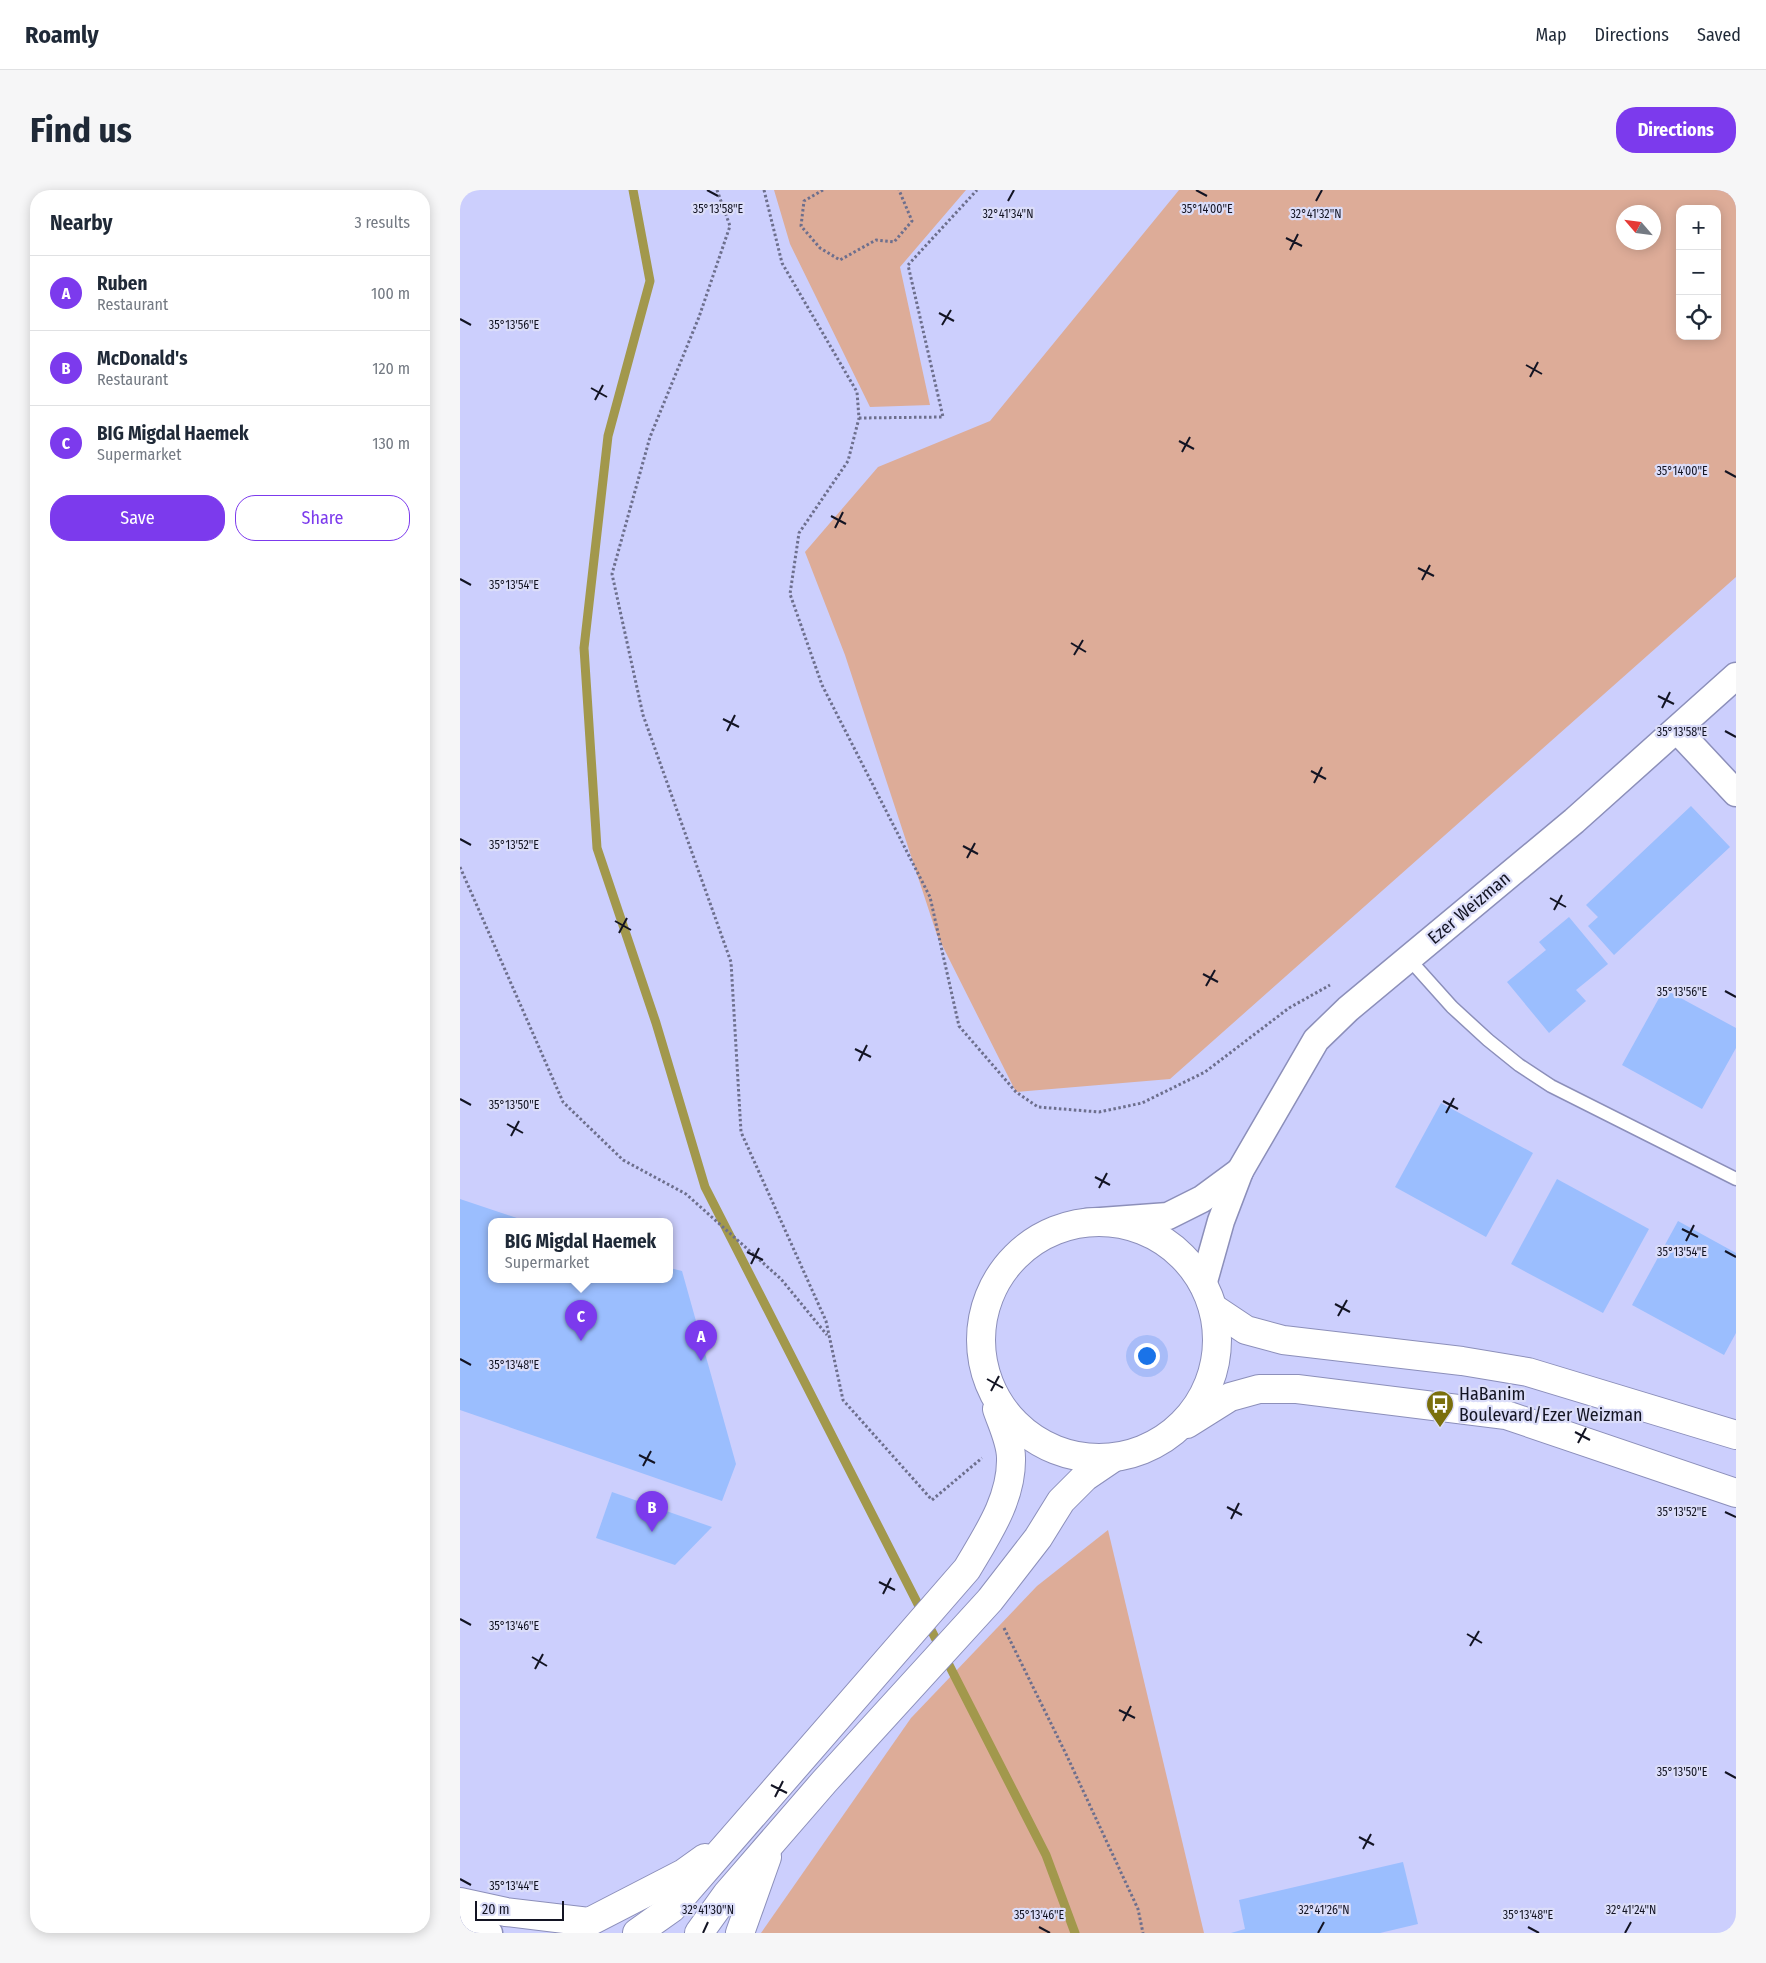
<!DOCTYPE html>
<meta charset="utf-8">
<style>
body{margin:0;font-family:"Fira Sans Condensed",sans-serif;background:#f6f6f7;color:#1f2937}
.controls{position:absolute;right:15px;top:15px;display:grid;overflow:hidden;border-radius:10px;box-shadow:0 2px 12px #0003}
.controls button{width:45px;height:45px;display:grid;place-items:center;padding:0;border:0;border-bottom:1px solid #e0e1e3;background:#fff;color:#1f2937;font:25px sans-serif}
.compass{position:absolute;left:1156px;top:15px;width:45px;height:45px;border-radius:50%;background:#fff;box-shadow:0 2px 12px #0003;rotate:298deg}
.scale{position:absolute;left:15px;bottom:12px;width:89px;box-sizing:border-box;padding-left:5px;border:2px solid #131423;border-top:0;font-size:14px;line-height:18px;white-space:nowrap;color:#131423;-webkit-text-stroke:4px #dbddf9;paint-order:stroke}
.you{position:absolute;left:686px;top:1165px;width:18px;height:18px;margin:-12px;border:4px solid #fff;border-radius:50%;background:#1a73e8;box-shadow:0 0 0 8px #1a73e833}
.badge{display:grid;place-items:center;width:32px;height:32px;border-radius:50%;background:#7c3aed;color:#fff;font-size:16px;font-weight:700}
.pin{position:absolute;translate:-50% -41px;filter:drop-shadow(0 1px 2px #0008)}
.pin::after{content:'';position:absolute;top:26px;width:18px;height:15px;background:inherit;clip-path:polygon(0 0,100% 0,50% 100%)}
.popup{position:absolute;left:28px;top:1028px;width:185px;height:65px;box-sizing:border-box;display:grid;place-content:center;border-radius:10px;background:#fff;filter:drop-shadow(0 1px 4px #0005);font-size:16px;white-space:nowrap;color:#747a83}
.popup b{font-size:19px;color:#1f2937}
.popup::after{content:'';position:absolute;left:50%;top:100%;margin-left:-10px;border:10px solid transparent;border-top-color:#fff}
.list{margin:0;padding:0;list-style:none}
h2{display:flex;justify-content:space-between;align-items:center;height:65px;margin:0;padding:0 20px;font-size:21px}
h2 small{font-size:16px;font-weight:400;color:#747a83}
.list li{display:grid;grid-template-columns:32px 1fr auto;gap:15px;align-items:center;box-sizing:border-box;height:75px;padding:0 20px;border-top:1px solid #e0e1e3}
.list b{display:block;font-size:19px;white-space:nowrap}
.list p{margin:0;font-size:16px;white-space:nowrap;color:#747a83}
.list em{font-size:16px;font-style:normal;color:#747a83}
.actions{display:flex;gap:10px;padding:15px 20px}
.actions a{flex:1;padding:11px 0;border:1px solid #7c3aed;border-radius:20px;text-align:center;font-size:18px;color:#7c3aed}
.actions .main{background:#7c3aed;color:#fff}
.icon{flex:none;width:28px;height:28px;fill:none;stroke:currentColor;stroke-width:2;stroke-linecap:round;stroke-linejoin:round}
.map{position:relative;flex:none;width:1276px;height:1743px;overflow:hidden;border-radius:20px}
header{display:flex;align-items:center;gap:30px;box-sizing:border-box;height:70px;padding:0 25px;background:#fff;border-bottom:1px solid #e0e1e3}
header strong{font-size:24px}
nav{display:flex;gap:28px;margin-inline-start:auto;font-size:18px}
.intro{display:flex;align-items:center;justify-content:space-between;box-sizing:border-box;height:120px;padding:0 30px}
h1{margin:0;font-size:35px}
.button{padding:12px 22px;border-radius:20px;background:#7c3aed;color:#fff;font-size:18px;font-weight:700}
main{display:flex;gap:30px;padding:0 30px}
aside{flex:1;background:#fff;border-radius:20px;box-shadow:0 2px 12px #0003}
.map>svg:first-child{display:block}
.green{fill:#ddac98;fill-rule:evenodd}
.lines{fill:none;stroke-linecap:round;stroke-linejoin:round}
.stream{stroke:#a2984c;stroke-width:9}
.building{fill:#9bbefe}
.lane-casing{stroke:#8c8fba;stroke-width:15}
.street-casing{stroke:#8c8fba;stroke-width:29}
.secondary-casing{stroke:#8c8fba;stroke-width:30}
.path{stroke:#6d6f8d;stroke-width:3;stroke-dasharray:2.5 2.5;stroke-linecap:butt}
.lane{stroke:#fff;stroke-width:12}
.street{stroke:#fff;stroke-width:26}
.secondary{stroke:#fff;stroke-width:28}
.ticks{fill:none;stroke:#131423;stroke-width:2}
.labels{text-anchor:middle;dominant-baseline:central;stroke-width:4.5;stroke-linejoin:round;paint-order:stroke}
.street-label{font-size:18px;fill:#131423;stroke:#dbddf9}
.poi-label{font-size:18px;fill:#131423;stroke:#dbddf9;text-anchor:start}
.ticks-label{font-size:12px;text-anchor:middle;fill:#131423;stroke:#dbddf9;stroke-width:4.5;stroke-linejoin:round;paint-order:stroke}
</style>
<header>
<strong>Roamly</strong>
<nav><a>Map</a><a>Directions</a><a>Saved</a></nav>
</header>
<div class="intro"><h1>Find us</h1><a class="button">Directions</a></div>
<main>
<aside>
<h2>Nearby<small>3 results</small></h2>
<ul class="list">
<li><span class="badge">A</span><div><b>Ruben</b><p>Restaurant</p></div><em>100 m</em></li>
<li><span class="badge">B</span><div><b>McDonald's</b><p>Restaurant</p></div><em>120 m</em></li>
<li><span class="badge">C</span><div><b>BIG Migdal Haemek</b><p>Supermarket</p></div><em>130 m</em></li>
</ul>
<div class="actions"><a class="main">Save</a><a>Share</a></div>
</aside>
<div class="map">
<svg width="1276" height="1743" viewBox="0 0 1276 1743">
<rect width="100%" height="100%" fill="#cccffd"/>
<g class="green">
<path d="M314 0H506L440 77 470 215 410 217 330 54Z"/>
<path d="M719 0H1276V387L710 889 556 902 477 745 385 465 345 362 418 277 530 231ZM1220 19H1257V146H1220ZM1194 22V52H1164V22Z"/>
<path d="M648 1340 744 1743H301L451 1528 577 1396Z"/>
</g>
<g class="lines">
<path class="stream" d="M173 0 190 91 148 246 124 458 137 658 196 833 245 997 586 1665 615 1743"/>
</g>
<g class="building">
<path d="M1231 616 1270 657 1154 765 1128 736 1138 727 1126 715Z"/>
<path d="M1109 727 1148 774 1116 800 1126 811 1089 843 1047 792 1086 760 1079 752Z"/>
<path d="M1204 799 1276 838V858L1242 919 1162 875Z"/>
<path d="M981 913 1073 963 1026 1047 935 997Z"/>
<path d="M1097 989 1189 1039 1143 1123 1051 1074Z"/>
<path d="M0 1009 69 1032H32V1090H210V1078L222 1081 276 1274 262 1311 0 1220Z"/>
<path d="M1218 1031 1276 1063V1143L1264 1165 1172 1115Z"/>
<path d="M152 1302 252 1337 215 1375 136 1348Z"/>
<path d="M943 1672 958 1734 920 1743H771L785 1739 779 1710Z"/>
</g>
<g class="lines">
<g class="lane-casing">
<path id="lane" d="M949 769 992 817 1028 850 1059 875 1091 896 1276 989"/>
</g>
<g class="street-casing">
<g id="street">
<path d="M1217 540 1276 603"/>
<path d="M627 1032 708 1026 742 1009 780 981"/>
<path d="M743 1095 761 1031 780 981 856 850 888 819 1114 631 1276 486"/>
<path d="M0 1725 29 1743"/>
</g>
</g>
<g class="secondary-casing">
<g id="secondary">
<circle cx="639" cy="1150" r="118"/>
<path d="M753 1118 786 1140 823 1150 1002 1171 1068 1182 1276 1245"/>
<path d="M727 1234 770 1207 799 1199H837L1046 1225 1276 1303"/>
<path d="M0 1712 46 1722 129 1732 224 1683 245 1668"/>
<path d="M177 1743 212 1718 507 1379C527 1345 552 1309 551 1268 551 1252 542 1234 537 1219"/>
<path d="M239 1743 267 1704 364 1592 530 1410 578 1348 601 1311 625 1287 653 1268"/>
<path d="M280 1743 307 1667"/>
</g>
</g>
<g class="path">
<path d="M257 0 270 36 239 127 190 247 152 384 183 525 271 772 281 942 366 1131 383 1210 472 1310 522 1268"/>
<path d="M304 0 322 73 397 202 399 228 388 271 339 343 330 404 362 495 470 707 499 836 556 902 578 917 639 922 682 913 745 882 829 818 870 795"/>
<path d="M363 0 344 11 341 36 360 58 380 70 416 50 434 52 452 31 439 0"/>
<path d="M399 228 483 227 448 75 517 0"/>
<path d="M0 677 103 912 163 970 226 1004 321 1089 367 1145"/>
<path d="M544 1438 606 1564 678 1719 683 1743"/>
</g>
<use href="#lane" class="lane"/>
<use href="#street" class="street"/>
<use href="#secondary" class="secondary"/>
</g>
<path class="ticks" d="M247 0 258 6M736 0 747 6M548 11 554 0M856 11 862 0M826 48 842 56M830 60 838 44M479 123 494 131M0 129 11 135M482 135 491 120M1066 175 1082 184M1070 187 1078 172M131 198 147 207M135 210 143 195M719 251 734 259M722 262 730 247M1265 281 1276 287M371 326 386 334M375 338 383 322M958 378 974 386M0 389 11 395M962 390 970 375M611 453 626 462M614 465 623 450M1198 506 1214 514M1202 518 1210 502M263 529 279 537M267 541 275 525M1265 541 1276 547M851 581 866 589M854 593 862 577M0 649 11 655M503 656 518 664M507 668 515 653M1090 708 1106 717M1094 720 1102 705M155 731 171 740M159 743 167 728M743 784 758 792M746 796 755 780M1265 801 1276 807M395 859 411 867M399 871 407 855M0 909 11 915M983 911 998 919M986 923 994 908M47 934 63 943M51 946 59 931M635 987 650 995M639 998 647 983M1222 1039 1238 1047M1226 1051 1234 1035M1265 1061 1276 1067M287 1062 303 1070M291 1074 299 1058M875 1114 890 1122M878 1126 887 1110M0 1169 11 1175M527 1189 543 1198M531 1201 539 1186M1115 1242 1130 1250M1118 1253 1126 1238M179 1265 195 1273M183 1276 191 1261M767 1317 782 1325M1265 1322 1276 1327M771 1329 779 1313M419 1392 435 1400M423 1404 431 1388M0 1429 11 1435M1007 1444 1022 1453M1010 1456 1019 1441M72 1467 87 1476M75 1479 83 1464M659 1520 675 1528M663 1531 671 1516M1265 1582 1276 1588M311 1595 327 1603M315 1607 323 1591M899 1647 914 1655M903 1659 911 1644M0 1689 11 1695M579 1737 590 1743M1068 1737 1079 1743M243 1743 248 1732M858 1743 864 1732M1165 1743 1171 1732"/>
<defs>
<g id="bus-pin" transform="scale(1.4375)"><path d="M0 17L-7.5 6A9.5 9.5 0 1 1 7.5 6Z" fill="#7a6f0c" stroke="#dbddf9"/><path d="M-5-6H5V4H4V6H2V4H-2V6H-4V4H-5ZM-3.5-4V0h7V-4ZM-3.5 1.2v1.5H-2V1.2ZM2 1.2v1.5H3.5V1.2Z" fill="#fff"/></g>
</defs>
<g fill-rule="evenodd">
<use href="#bus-pin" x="980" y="1214"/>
</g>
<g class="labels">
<g class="street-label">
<text transform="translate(1009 718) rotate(-40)">Ezer Weizman</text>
</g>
<g class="poi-label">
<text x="999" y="1204">HaBanim<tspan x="999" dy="21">Boulevard/Ezer Weizman</tspan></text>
</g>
</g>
<g class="ticks-label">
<text x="258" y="23">35°13'58"E</text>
<text x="747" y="23">35°14'00"E</text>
<text x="548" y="28">32°41'34"N</text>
<text x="856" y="28">32°41'32"N</text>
<text x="54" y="139">35°13'56"E</text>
<text x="1222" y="285">35°14'00"E</text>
<text x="54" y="399">35°13'54"E</text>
<text x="1222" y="546">35°13'58"E</text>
<text x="54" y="659">35°13'52"E</text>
<text x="1222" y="806">35°13'56"E</text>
<text x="54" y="919">35°13'50"E</text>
<text x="1222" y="1066">35°13'54"E</text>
<text x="54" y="1179">35°13'48"E</text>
<text x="1222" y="1326">35°13'52"E</text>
<text x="54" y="1440">35°13'46"E</text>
<text x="1222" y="1586">35°13'50"E</text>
<text x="54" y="1700">35°13'44"E</text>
<text x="248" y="1724">32°41'30"N</text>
<text x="864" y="1724">32°41'26"N</text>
<text x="1171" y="1724">32°41'24"N</text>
<text x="579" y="1729">35°13'46"E</text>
<text x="1068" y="1729">35°13'48"E</text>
</g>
</svg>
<div class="controls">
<button>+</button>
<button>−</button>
<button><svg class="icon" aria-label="locate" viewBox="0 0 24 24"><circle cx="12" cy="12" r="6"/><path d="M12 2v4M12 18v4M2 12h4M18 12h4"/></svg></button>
</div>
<svg class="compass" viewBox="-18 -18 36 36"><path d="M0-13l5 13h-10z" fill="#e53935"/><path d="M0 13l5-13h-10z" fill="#747a83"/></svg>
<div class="scale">20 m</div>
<div class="you"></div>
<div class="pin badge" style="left:241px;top:1171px">A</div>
<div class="pin badge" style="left:192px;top:1342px">B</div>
<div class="pin badge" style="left:121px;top:1151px">C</div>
<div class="popup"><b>BIG Migdal Haemek</b>Supermarket</div>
</div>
</main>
